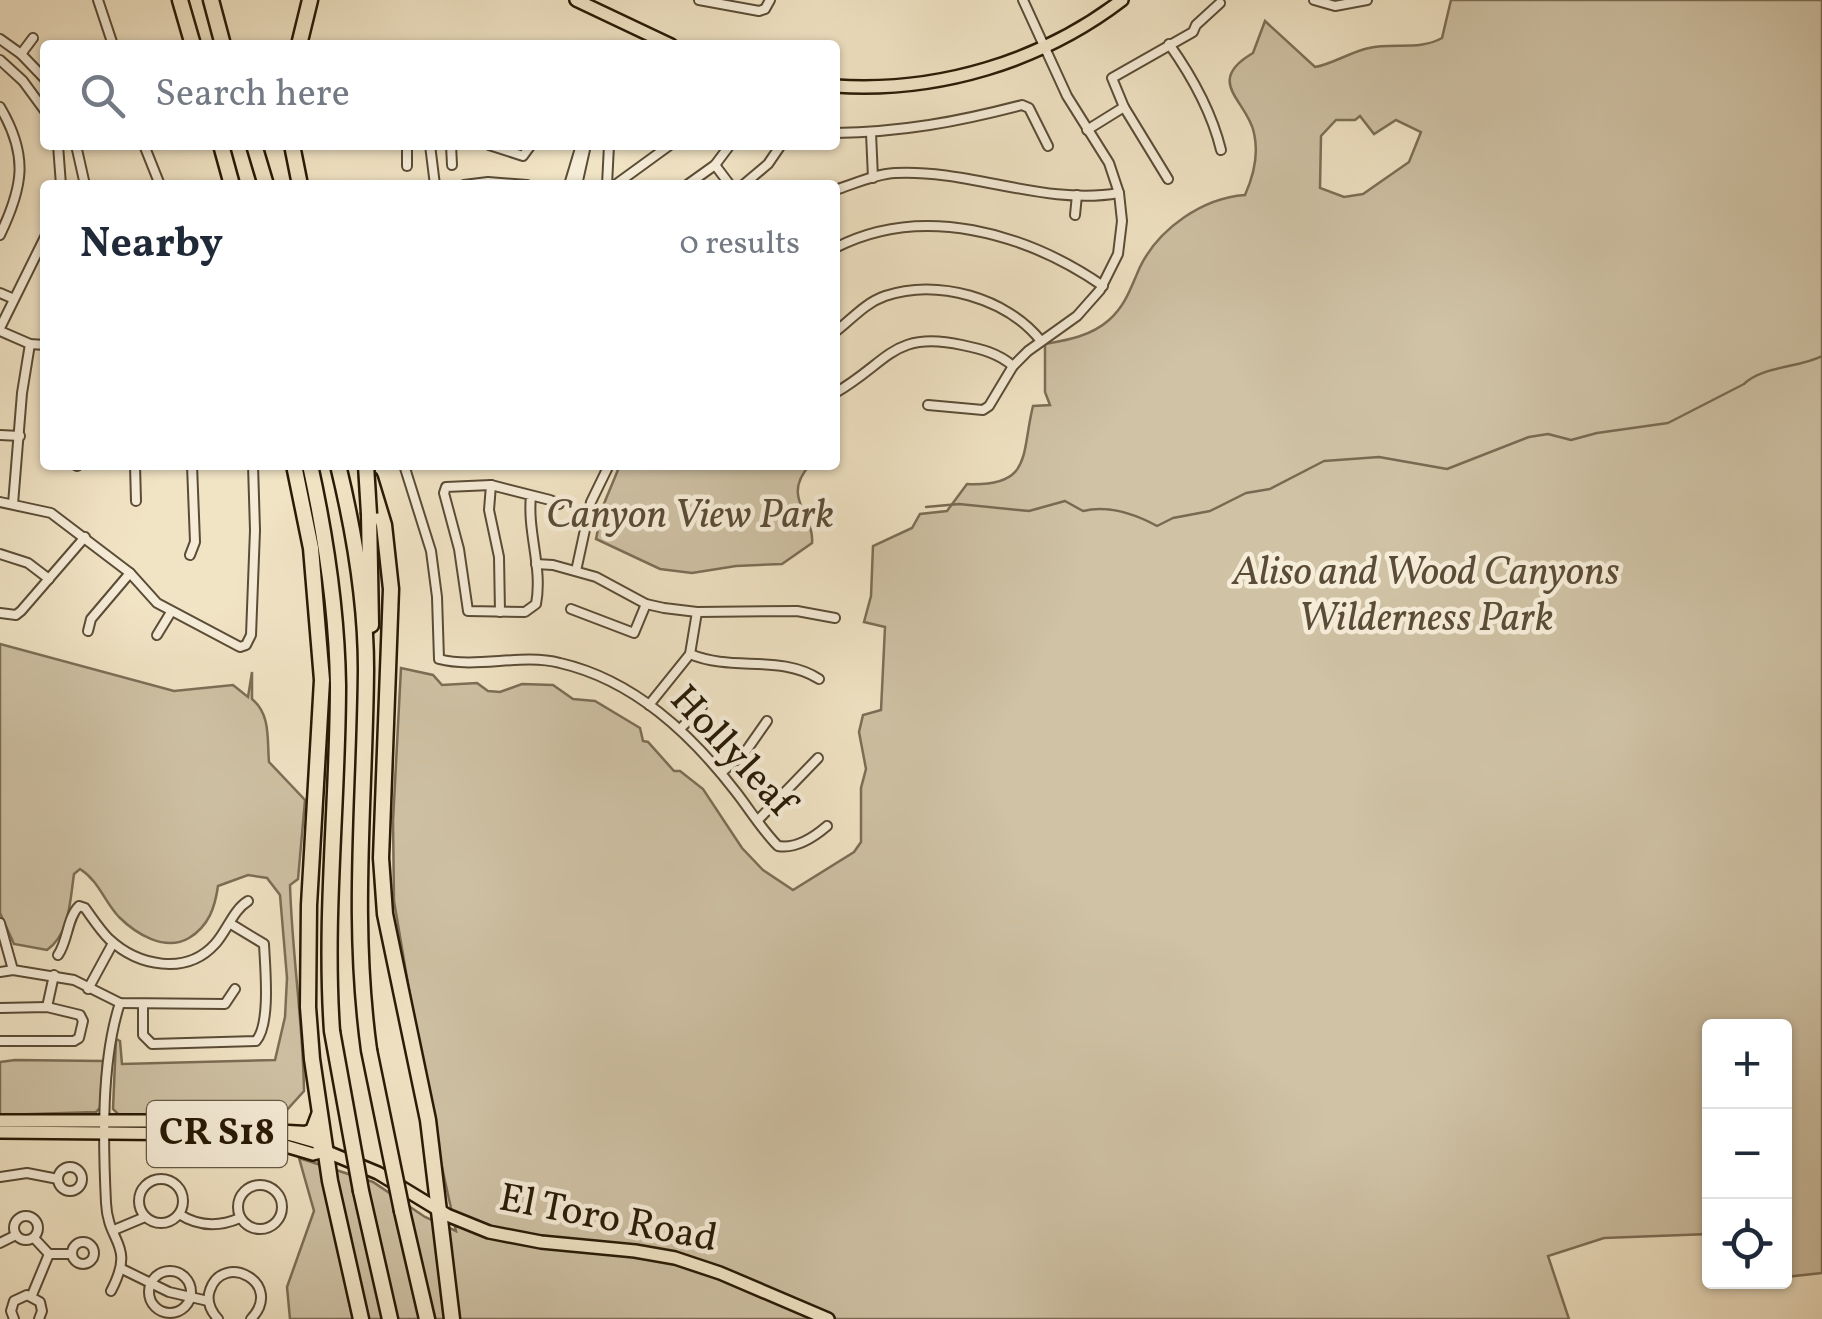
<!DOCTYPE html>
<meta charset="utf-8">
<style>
body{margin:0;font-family:Vollkorn,serif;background:#f6f6f7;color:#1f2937}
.controls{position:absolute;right:30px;bottom:30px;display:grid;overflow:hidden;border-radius:10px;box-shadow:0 2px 8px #0004}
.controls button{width:90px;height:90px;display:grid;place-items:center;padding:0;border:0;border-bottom:2px solid #e0e1e3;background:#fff;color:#1f2937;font:50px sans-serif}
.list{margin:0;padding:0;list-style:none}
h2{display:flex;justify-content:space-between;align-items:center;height:130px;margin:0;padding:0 40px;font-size:42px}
h2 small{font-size:32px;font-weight:400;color:#747a83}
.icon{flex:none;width:55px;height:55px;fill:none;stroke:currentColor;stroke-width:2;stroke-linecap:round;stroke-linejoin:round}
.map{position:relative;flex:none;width:1822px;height:1319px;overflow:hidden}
.search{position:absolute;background:#fff;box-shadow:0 2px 8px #0004;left:40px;top:40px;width:800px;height:110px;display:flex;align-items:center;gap:25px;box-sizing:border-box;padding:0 35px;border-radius:10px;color:#747a83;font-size:38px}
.panel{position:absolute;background:#fff;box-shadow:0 2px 8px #0004;left:40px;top:180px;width:800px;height:290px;border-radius:10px}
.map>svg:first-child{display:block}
.green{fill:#cfc2a5;stroke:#7c6e56;stroke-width:2.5;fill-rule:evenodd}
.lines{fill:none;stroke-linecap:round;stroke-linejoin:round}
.stream{stroke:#786a52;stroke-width:2.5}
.minor-casing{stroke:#5a4c36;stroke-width:12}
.major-casing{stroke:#281a06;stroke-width:16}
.highway-casing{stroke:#281a06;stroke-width:19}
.minor{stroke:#f6edd9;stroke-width:8}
.major{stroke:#f1e4c5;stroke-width:11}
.highway{stroke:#f1e4c5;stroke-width:14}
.highway-bridge-casing{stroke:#281a06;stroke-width:19;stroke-linecap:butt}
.highway-bridge{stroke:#f1e4c5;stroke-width:14}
.labels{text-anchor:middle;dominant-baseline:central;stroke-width:9;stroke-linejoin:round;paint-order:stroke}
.shield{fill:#f6edd9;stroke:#665945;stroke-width:2.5}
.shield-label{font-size:38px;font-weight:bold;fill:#281a06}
.park-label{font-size:40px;font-style:italic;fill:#5a4c36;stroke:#f6edd9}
.street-label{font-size:40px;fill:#281a06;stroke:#f6edd9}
</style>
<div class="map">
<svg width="1822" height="1319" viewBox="0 0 1822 1319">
<rect width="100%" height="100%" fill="#f1e4c5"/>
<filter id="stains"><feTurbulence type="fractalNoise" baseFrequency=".002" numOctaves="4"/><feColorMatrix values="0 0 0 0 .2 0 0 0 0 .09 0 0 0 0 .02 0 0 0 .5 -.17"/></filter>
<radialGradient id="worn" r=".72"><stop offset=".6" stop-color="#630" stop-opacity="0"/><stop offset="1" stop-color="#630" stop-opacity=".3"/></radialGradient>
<g class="green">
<path d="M1451 0H1822V1273L1785 1277 1784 1026H1710L1709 1234 1604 1238 1548 1256 1569 1319H290L287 1287 314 1211 299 1158 373 1182 425 1217 456 1231 429 1108 394 901 393 821 401 668 433 675 442 685 477 683 488 691 500 692 522 684 553 685 573 699 595 701 640 728 643 741 648 742 674 771H680L703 789 742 848 763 870 793 890 854 852 861 842V788L866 769 859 732 863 715 881 710 885 627 864 622 871 596 873 546 912 528 920 514 947 511 967 484C1033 487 1021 454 1033 406L1050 405 1045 392V344C1068 340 1091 336 1109 320 1126 305 1131 287 1140 267 1159 228 1203 198 1245 195 1254 175 1259 155 1254 133 1248 101 1203 82 1253 53L1265 21 1315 67C1333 64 1350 52 1369 48 1393 42 1419 51 1442 38ZM1360 116 1374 134 1396 120 1421 132 1409 162 1363 194 1344 197 1320 188 1321 136 1336 120H1355Z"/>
<path d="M620 465H810C780 497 815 516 812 543L782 564 736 566 692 573 660 569 596 539 603 506Z"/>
<path d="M0 644 174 691 233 685 248 697 252 672V699C271 715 267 739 269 762L305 800 298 879 290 885C292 954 303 1022 304 1091L276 1122 201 1115H119L113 1109 116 1039 120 1041 122 1064 275 1060 285 1017 287 978 280 895 267 878 248 875 218 886C215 907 209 926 189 938 165 952 136 934 119 917 104 901 99 881 80 869L74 874C70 900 70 934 47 950L14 944 0 913Z"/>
<path d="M15 1060 103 1061 100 1108 96 1112 0 1115V1062Z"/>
</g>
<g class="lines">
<path class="stream" d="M926 507 959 504 1029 511 1065 501 1083 511C1109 505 1135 514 1157 526L1173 518 1210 511 1246 493 1270 489 1324 461 1379 457 1447 469 1529 437 1548 434 1571 440 1597 433 1668 423 1744 384C1763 366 1798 368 1822 356"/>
<g class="minor-casing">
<g id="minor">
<path d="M98 0 113 45"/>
<path d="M699 0 759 11 765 9 770 0"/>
<path d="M1314 0 1335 6 1367 0"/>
<path d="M0 39 21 54 45 79"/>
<path d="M1169 44C1191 75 1212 113 1221 150"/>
<path d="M21 54 33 38"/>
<path d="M0 60 23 81 45 111"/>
<path d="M0 107C29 156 23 187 0 235"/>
<path d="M1087 130 1124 107"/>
<path d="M835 133C902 132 957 122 1022 105L1029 108 1048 146"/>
<path d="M871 133 873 178"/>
<path d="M58 145 61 185"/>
<path d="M76 145 85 185"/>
<path d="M144 145 160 185"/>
<path d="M430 145 435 185"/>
<path d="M451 145 452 165"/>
<path d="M489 145 523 156 531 145"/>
<path d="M715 165 730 185"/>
<path d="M407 166V145"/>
<path d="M1168 179 1124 107 1112 78 1193 32 1196 25 1220 3"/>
<path d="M464 185 488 182 527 185"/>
<path d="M569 185 581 145"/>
<path d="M577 185 586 145"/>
<path d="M607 185 609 145"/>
<path d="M615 185 670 145"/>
<path d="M687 185 715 165 730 145"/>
<path d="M743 185 768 164 781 145"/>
<path d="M835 190C854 184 875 174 895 173 970 169 1044 206 1119 193"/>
<path d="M1075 215 1077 195"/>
<path d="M835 248C922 203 1026 233 1103 286"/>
<path d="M0 293 14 299"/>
<path d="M0 328 45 237"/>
<path d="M0 331 30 344 45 345"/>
<path d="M835 332C852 319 865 303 885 296 937 278 1007 298 1041 341"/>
<path d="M835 393C889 362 893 330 962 345 981 349 998 353 1013 366"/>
<path d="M928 405 983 410 989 406 1013 366 1028 351 1077 316 1100 290 1118 254 1122 221 1119 193 1109 163 1067 96 1023 0"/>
<path d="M0 435 20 436"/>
<path d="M135 465 136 501"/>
<path d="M404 465 431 551 437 597 439 659C477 669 521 653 560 663 634 680 691 734 736 792 750 810 762 830 778 846 795 849 813 838 827 826"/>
<path d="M77 466V465"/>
<path d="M491 485 489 510 499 557 500 612"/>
<path d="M531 496C527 532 543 568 536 604L525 612 468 611 459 549 444 493 446 487 491 485 550 500 559 504"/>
<path d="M0 502 51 513 130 573 157 603 240 647 246 645 251 635 255 530 253 465"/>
<path d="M13 504 22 393 30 344"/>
<path d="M0 554 28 563 49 579"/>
<path d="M190 555 195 542 192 465"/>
<path d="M536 564 553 565 596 577 646 604 664 608 697 612 797 611 835 618"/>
<path d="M576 571 591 502 609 465"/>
<path d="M571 609 634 633 646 604"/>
<path d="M0 613 16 615 21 611 85 537"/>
<path d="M88 631 91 619 130 573"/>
<path d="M157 635 171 612"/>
<path d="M690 654C732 672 780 654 819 679"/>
<path d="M649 705 690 654 697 612"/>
<path d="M680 729 702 707"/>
<path d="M721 773 746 751 767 721"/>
<path d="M758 820 818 758"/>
<path d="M0 923 13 970"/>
<path d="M58 955C68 941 67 918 79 906L85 908C93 919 100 930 109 939 138 966 186 976 215 944 227 931 233 910 248 901"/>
<path d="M0 972 13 970 74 980 120 1003 225 1004 235 989"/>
<path d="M88 989 113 943"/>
<path d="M143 1006V1035L152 1044 256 1041C271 1024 265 967 264 944L231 924"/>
<path d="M47 1007 54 975"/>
<path d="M0 1008 47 1007 80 1015 83 1021 79 1038 74 1041H0"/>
<circle cx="70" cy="1179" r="12"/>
<path d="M0 1177 27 1173 58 1179"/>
<circle cx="161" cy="1201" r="22"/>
<circle cx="260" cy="1207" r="22"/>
<path d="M179 1214C199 1227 219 1227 240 1218"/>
<circle cx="26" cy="1228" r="12"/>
<path d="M114 1230 145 1217"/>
<path d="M34 1238 49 1254H72"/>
<circle cx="83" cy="1253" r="11"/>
<path d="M0 1243 16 1235"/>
<path d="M122 1269 169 1292 208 1301"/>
<circle cx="170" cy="1292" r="21"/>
<path d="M111 1291C136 1243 108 1245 106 1203 103 1142 101 1061 120 1003"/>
<path d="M32 1295 49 1254"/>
<path d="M14 1319 11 1311 14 1301 27 1295 40 1302 42 1311 39 1319"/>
<path d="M218 1319C210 1310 206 1301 210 1290 223 1251 285 1283 251 1319"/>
</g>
</g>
<g class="major-casing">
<g id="major">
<path d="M576 0 671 45"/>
<path d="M835 86C937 93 1041 62 1122 0"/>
<path d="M0 1121H180L245 1124 271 1129 316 1142 325 1151 378 1173 447 1215 489 1232 541 1242 635 1251 675 1258 720 1273 828 1319"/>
<path d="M0 1132 216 1134 272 1142 313 1154 325 1151"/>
</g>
</g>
<g class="highway-casing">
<g id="highway">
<path d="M180 0 193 45"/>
<path d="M211 0 223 45"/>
<path d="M299 45 310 0"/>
<path d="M221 145 232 185"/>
<path d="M254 145 266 185"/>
<path d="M292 145 300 185"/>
<path d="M294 465 311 548 322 680 309 905 308 1007 312 1059 330 1181 361 1319"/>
<path d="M310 465C326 538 337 611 338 685 338 801 324 915 332 1031"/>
<path d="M338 465C354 531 366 601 366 669 365 800 351 918 369 1050"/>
<path d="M370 479 384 525 391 589 381 858 385 914 428 1120 452 1319"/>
<path d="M369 514 371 625"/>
<path d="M288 1133 306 1134 313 1131 319 1115"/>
<path d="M361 1191 390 1319"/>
<path d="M402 1211 427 1319"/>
</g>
</g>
<use href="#minor" class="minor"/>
<use href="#major" class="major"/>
<use href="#highway" class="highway"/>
<g class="highway-bridge-casing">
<g id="highway-bridge">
<path d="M366 465 369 514"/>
<path d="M332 1031 361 1191"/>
<path d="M369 1050 402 1211"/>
</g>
</g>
<use href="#highway-bridge" class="highway-bridge"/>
</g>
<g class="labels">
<rect class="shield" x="147" y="1101" width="140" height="66" rx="8"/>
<g class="shield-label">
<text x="217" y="1134">CR S18</text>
</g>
<g class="park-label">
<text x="690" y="517">Canyon View Park</text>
<text x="1426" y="574">Aliso and Wood Canyons<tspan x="1426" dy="46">Wilderness Park</tspan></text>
</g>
<g class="street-label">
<text transform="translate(731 752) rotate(47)">Hollyleaf</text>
<text transform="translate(608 1220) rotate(11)">El Toro Road</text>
</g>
</g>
<rect width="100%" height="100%" filter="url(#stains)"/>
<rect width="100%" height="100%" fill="url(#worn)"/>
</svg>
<div class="controls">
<button>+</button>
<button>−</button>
<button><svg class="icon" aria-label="locate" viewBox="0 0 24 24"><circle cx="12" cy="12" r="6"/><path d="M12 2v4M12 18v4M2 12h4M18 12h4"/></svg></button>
</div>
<div class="search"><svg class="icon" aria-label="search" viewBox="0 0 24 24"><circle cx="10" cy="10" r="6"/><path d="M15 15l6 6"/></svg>Search here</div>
<section class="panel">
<h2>Nearby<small>0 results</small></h2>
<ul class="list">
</ul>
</section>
</div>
